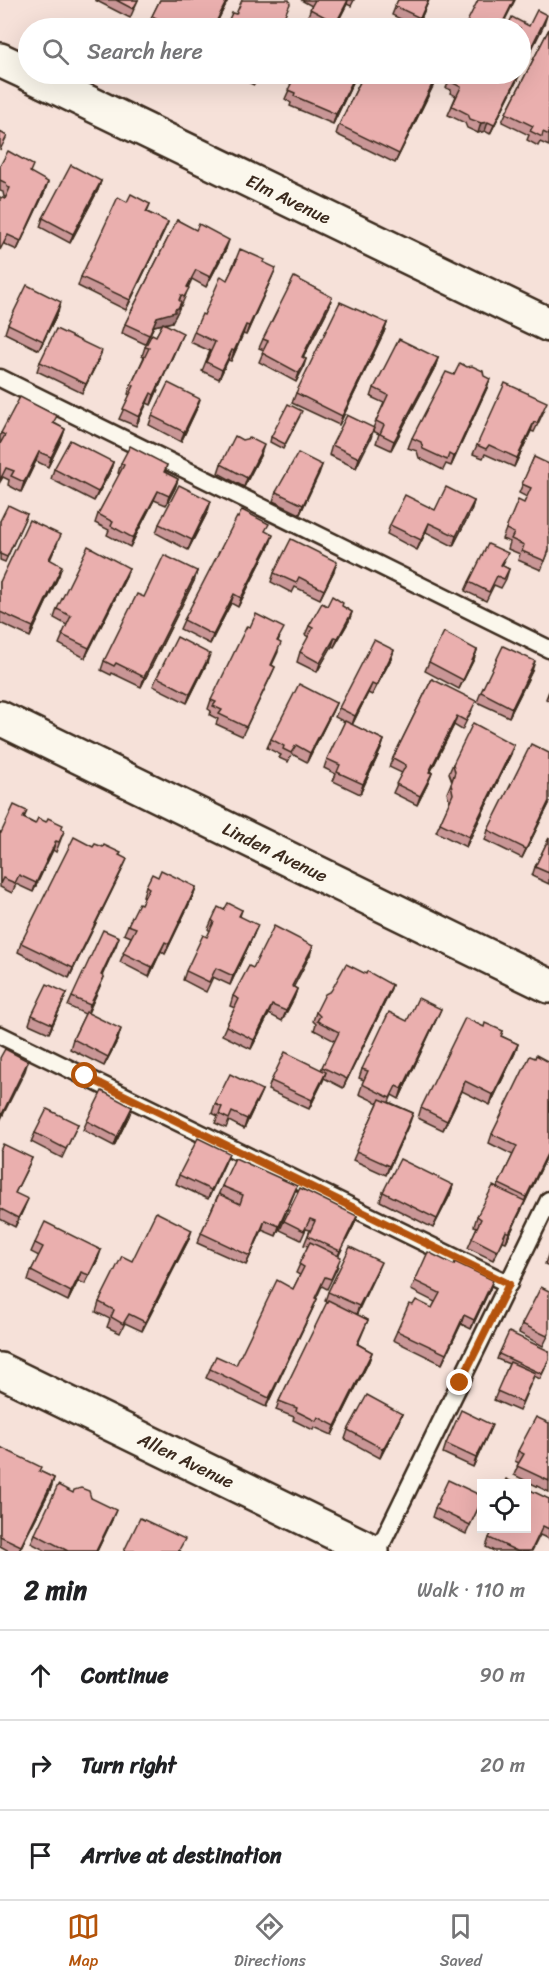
<!DOCTYPE html>
<meta charset="utf-8">
<style>
body{margin:0;font-family:Sriracha,sans-serif;background:#f2f2f2;color:#202124}
.controls{position:absolute;right:18px;bottom:18px;display:grid;overflow:hidden;border-radius:0px;box-shadow:0 6px 24px #0002}
.controls button{width:54px;height:54px;display:grid;place-items:center;padding:0;border:0;border-bottom:2px solid #e0e0e0;background:#fff;color:#202124;font:30px sans-serif}
.stop{position:absolute;width:18px;height:18px;margin:-14px;border:4px solid #b45309;border-radius:50%;background:#fff}
.stop.end{background:#b45309;border-color:#fff;box-shadow:0 2px 6px #0008}
.list{margin:0;padding:0;list-style:none}
h2{display:flex;justify-content:space-between;align-items:center;height:78px;margin:0;padding:0 24px;font-size:26px}
h2 small{font-size:20px;font-weight:400;color:#757577}
.list li{display:grid;grid-template-columns:39px 1fr auto;gap:18px;align-items:center;box-sizing:border-box;height:90px;padding:0 24px;border-top:2px solid #e0e0e0}
.list b{display:block;font-size:22px;white-space:nowrap}
.list em{font-size:20px;font-style:normal;color:#757577}
.icon{flex:none;width:33px;height:33px;fill:none;stroke:currentColor;stroke-width:2;stroke-linecap:round;stroke-linejoin:round}
.map{position:relative;flex:none;width:549px;height:1551px;overflow:hidden}
.search{position:absolute;background:#fff;box-shadow:0 6px 24px #0002;left:18px;right:18px;top:18px;height:66px;display:flex;align-items:center;gap:15px;box-sizing:border-box;padding:0 21px;border-radius:33px;color:#757577;font-size:22px}
.sheet{height:348px;background:#fff}
nav{display:flex;justify-content:space-around;align-items:center;box-sizing:border-box;height:84px;border-top:2px solid #e0e0e0;background:#fff;font-size:16px;color:#757577}
nav a{display:grid;justify-items:center;gap:3px}
nav .on{color:#b45309}
.map>svg:first-child{display:block}
.lines{fill:none;stroke-linecap:round;stroke-linejoin:round}
.service-casing{stroke:#3b2a1e;stroke-width:21}
.minor-casing{stroke:#3b2a1e;stroke-width:38}
.service{stroke:#fbf7ec;stroke-width:16}
.minor{stroke:#fbf7ec;stroke-width:33}
.wall{fill:#c99696;stroke:#3b2a1e;stroke-width:1.5}
.shaded-wall{fill:#a47a7a;stroke:#3b2a1e;stroke-width:1.5}
.building{fill:#eaafae;stroke:#3b2a1e;stroke-width:1.5}
.route{stroke:#b45309;stroke-width:8}
.labels{text-anchor:middle;dominant-baseline:central;stroke-width:6;stroke-linejoin:round;paint-order:stroke}
.street-label{font-size:18px;fill:#3b2a1e;stroke:#fbf7ec}
</style>
<div class="map">
<svg width="549" height="1551" viewBox="0 0 549 1551">
<rect width="100%" height="100%" fill="#f6e1d9"/>
<filter id="ink" filterUnits="userSpaceOnUse"><feTurbulence type="fractalNoise" baseFrequency=".0167" numOctaves="2"/><feDisplacementMap in="SourceGraphic" scale="12" xChannelSelector="R" yChannelSelector="G"/><feConvolveMatrix kernelMatrix="1 2 1 2 8 2 1 2 1" color-interpolation-filters="sRGB"/></filter>
<g filter="url(#ink)">
<g class="lines">
<g class="service-casing">
<g id="service">
<path d="M0 378 549 649"/>
<path d="M0 1035 509 1284"/>
<path d="M378 1551 549 1200"/>
</g>
</g>
<g class="minor-casing">
<g id="minor">
<path d="M0 60 28 73"/>
<path id="s1" d="M29 74 549 325"/>
<path id="s2" d="M0 718 549 986"/>
<path id="s3" d="M0 1370 372 1551"/>
</g>
</g>
<use href="#service" class="service"/>
<use href="#minor" class="minor"/>
</g>
<g class="wall">
<path d="M95 0H138L130 18Z"/>
<path d="M160 0H228L214 28H155L148 25Z"/>
<path d="M301 0H354L351 6 347 4 335 28H326L307 18 312 6Z"/>
<path d="M398 0H429L417 27 392 15Z"/>
<path d="M549 29V146L540 142 538 146 527 140 529 135 502 122 506 113Z"/>
<path d="M233 74H260L254 85 233 75Z"/>
<path d="M293 74H357L333 124 290 106 291 103 285 99 293 81 291 80Z"/>
<path d="M364 74H439L395 163 336 134 339 125Z"/>
<path d="M520 74 490 134 485 131 478 133 467 128 465 123 448 115 456 96 450 93 451 90 446 88 450 79Z"/>
<path d="M0 166 30 173 45 191 17 250 4 244 5 199 6 197H4L3 192 0 191Z"/>
<path d="M101 181 98 190 70 243 40 227 43 218Z"/>
<path d="M127 202 150 204 147 212 168 222 164 231 126 310 78 286 81 277Z"/>
<path d="M177 220 226 249 206 287 192 279 188 288 185 297 181 306H180L175 317 173 318 172 322 164 324 179 342 151 405 147 403 136 426 119 419 130 395 128 394 131 385 144 357 142 356 145 347 156 336 163 324 154 326 145 344 122 333 125 324Z"/>
<path d="M236 259 264 262 272 277 246 335 243 334 231 361 228 360 219 379 202 371 210 351 190 342 194 332 227 280 233 268H232Z"/>
<path d="M329 307 303 358 306 359 296 382 259 362 264 350 259 348 263 339Z"/>
<path d="M58 312 39 350 5 333 8 324Z"/>
<path d="M387 323 384 332 339 425 292 403 296 393Z"/>
<path d="M438 358 435 367 391 450 376 443 379 434 373 431 356 468 329 455 332 445 373 428 384 403 371 397 374 388Z"/>
<path d="M98 361 82 393 37 371 40 362Z"/>
<path d="M487 388 451 466 446 464 443 470 419 458 417 451 408 448 412 438Z"/>
<path d="M197 408 181 442 149 425 152 416Z"/>
<path d="M544 411 534 432 531 431 514 467 485 454 483 458 473 454 477 445Z"/>
<path d="M300 416 283 449 270 442 271 437Z"/>
<path d="M54 423 65 429 62 438 48 467 36 461 21 492 8 485 9 480 3 477 0 482V437L1 433Z"/>
<path d="M242 440 261 454 244 487 218 473 221 464Z"/>
<path d="M534 457 549 551 541 570 518 560 520 554 508 549 510 542 502 539 506 529 524 503 527 497 519 493Z"/>
<path d="M113 462 110 472 94 501 51 479 54 469Z"/>
<path d="M121 463 167 465 165 472 178 479 175 488 166 505 154 500 130 547 107 535 109 530 95 523 98 514 120 474 118 473Z"/>
<path d="M322 465 300 514 273 501 276 492Z"/>
<path d="M474 501 471 511 453 546 426 532 417 550 387 534 390 525 435 510Z"/>
<path d="M208 511 188 550 156 533 159 524Z"/>
<path d="M27 514 5 562 0 560V521Z"/>
<path d="M57 544 50 560 59 575 30 637 0 623V582Z"/>
<path d="M270 544 238 607 231 603 210 644 180 629 184 620Z"/>
<path d="M504 562 502 566 509 569 506 579 501 588 494 585 486 601 465 591 469 582Z"/>
<path d="M197 571 194 581 141 687 112 673 111 675 101 670 104 661 144 597Z"/>
<path d="M334 571 320 599 295 587 292 593 271 582 274 573Z"/>
<path d="M126 577 85 658 59 644 67 625 54 618 57 609Z"/>
<path d="M327 606H342L352 612 349 621 334 647 332 646 317 672 297 662 300 652 309 637 305 635 309 626Z"/>
<path d="M280 637 278 641V652L272 665 275 667 271 676 242 736 216 724 218 719 210 715 211 711 208 709 211 700Z"/>
<path d="M394 650 391 659 372 695 368 693 352 725 384 740 381 749 360 794 333 781 336 774 324 768 327 759 345 722 335 717 339 708Z"/>
<path d="M477 650 474 659 459 689 425 671 429 662Z"/>
<path d="M207 663 187 703 153 686 157 677Z"/>
<path d="M532 671 509 717 477 702 481 692Z"/>
<path d="M432 679 472 710 462 730 454 725 430 773H432L428 783 417 805 393 793 402 773 389 767 393 758Z"/>
<path d="M549 691V701L546 699Z"/>
<path d="M336 703 332 712 307 762 292 754 288 762 279 758 281 755 267 748 271 739Z"/>
<path d="M511 754 466 847 436 832 450 802 447 793 452 781 449 773 453 764Z"/>
<path d="M549 804 522 858 485 840 488 830Z"/>
<path d="M27 811 24 818 35 824 64 831 56 852 53 850 33 892 16 884 12 893 0 887V832L1 833Z"/>
<path d="M549 838V884L532 876 535 867Z"/>
<path d="M93 847 120 855 123 868 69 978 18 952 21 943Z"/>
<path d="M158 877 196 887 193 896 165 954 161 951 149 977 120 962 131 937 124 934 128 925 141 904 145 897 143 896 146 886Z"/>
<path d="M224 910H242L240 916 254 934 230 985 213 977 206 992 183 980 186 971 207 937 210 931 208 929 212 920Z"/>
<path d="M119 937 102 976 104 977 88 1013 118 1039 104 1066 70 1049 73 1039 85 1014 68 1006 72 997Z"/>
<path d="M310 955 293 987 297 989 294 998 282 1021 269 1014 251 1049 222 1035 226 1026 235 1008 230 1006 233 996 253 968Z"/>
<path d="M366 974 392 985 389 994 343 1088 324 1078 309 1109 268 1090 271 1081 321 1070 335 1041 314 1030 316 1024 313 1021 316 1012Z"/>
<path d="M67 993 49 1033 29 1024 32 1015Z"/>
<path d="M437 1018 399 1099 392 1095 389 1102 413 1113 386 1175 353 1160 378 1103 359 1094 364 1080 359 1078 362 1069 407 1021Z"/>
<path d="M484 1027 503 1031 501 1036 518 1044 515 1053 490 1105 462 1091 443 1130 418 1118 421 1108Z"/>
<path d="M535 1058 549 1062V1152L506 1242 503 1241 493 1260 468 1248 477 1227 474 1226 477 1216 497 1188 513 1155 489 1143 492 1134Z"/>
<path d="M262 1090 258 1099 244 1129 229 1121 226 1128 215 1123 218 1116 212 1113 215 1104Z"/>
<path d="M132 1107 129 1116 114 1146 83 1130 87 1121Z"/>
<path d="M78 1124 62 1158 31 1142 35 1133Z"/>
<path d="M0 1151 32 1158 28 1167 15 1193 24 1208 15 1227 0 1219Z"/>
<path d="M225 1163 208 1199 176 1184 179 1175Z"/>
<path d="M453 1185 450 1195 433 1228 380 1201 383 1192Z"/>
<path d="M222 1186H297L276 1236 262 1230 246 1265 197 1243Z"/>
<path d="M357 1216 354 1225 339 1255 338 1266 327 1289 322 1286 316 1299H317L313 1308 266 1407 206 1378 210 1369 236 1365 293 1289 300 1275 296 1273 308 1246 304 1245 310 1230 306 1229 301 1240 280 1230 284 1221Z"/>
<path d="M189 1239 142 1331 125 1323 120 1333 107 1327 110 1319 96 1312 99 1302 132 1261Z"/>
<path d="M35 1243 98 1259 85 1284 78 1281 68 1301 28 1281 31 1271 39 1256 31 1252Z"/>
<path d="M549 1252V1266L545 1264Z"/>
<path d="M377 1271 356 1314 368 1320 358 1344 372 1352 369 1361 332 1435 314 1427 313 1430 293 1420 294 1417 276 1410 279 1401 328 1302 325 1301 328 1292Z"/>
<path d="M415 1281 490 1289 471 1329 461 1324 442 1364 393 1340 397 1331 413 1305 432 1308 435 1302 411 1290Z"/>
<path d="M522 1324 549 1334 543 1346 519 1333Z"/>
<path d="M549 1351V1360L540 1379 534 1376 519 1411 494 1400 509 1364 497 1359 499 1354Z"/>
<path d="M402 1414 398 1423 380 1458 345 1439 348 1430Z"/>
<path d="M549 1423V1492L514 1475 519 1463 515 1461 518 1451Z"/>
<path d="M488 1434 473 1467 443 1453 446 1444Z"/>
<path d="M0 1447 39 1471 54 1478 51 1488 19 1551H9L0 1546Z"/>
<path d="M73 1493 91 1498 112 1520 97 1551H46L31 1543 35 1534Z"/>
<path d="M549 1499V1539L540 1535 532 1551H494L486 1547 489 1538Z"/>
<path d="M479 1506 466 1534 432 1517 435 1508Z"/>
</g>
<g class="shaded-wall">
<path d="M227 0H228L214 28H213Z"/>
<path d="M348 0 347 4 334 28 336 23Z"/>
<path d="M428 0H429L417 27 420 18Z"/>
<path d="M514 0H515L501 28H500Z"/>
<path d="M547 15 544 25 520 73V70Z"/>
<path d="M356 74H357L333 124 336 114Z"/>
<path d="M437 74H439L395 163 399 154Z"/>
<path d="M519 74H520L490 134 494 125Z"/>
<path d="M488 122 485 131 478 133 481 123Z"/>
<path d="M101 181 98 190 70 243 73 234Z"/>
<path d="M48 182 45 191 17 250 21 241Z"/>
<path d="M168 222 164 231 126 310 130 300Z"/>
<path d="M229 240 226 249 206 287 210 277Z"/>
<path d="M276 268 272 277 246 335 249 326Z"/>
<path d="M181 295 178 305 181 302 178 311 172 322 154 326 145 344 157 317 179 300Z"/>
<path d="M332 297 329 307 299 366 302 357Z"/>
<path d="M61 302 58 312 39 350 43 341Z"/>
<path d="M387 323 384 332 339 425 342 416Z"/>
<path d="M246 325 243 334 231 361 234 351Z"/>
<path d="M183 333 151 405 154 395Z"/>
<path d="M232 350 228 360 219 379 222 370Z"/>
<path d="M102 351 98 361 82 393 86 384Z"/>
<path d="M438 358 435 367 391 450 394 441Z"/>
<path d="M306 359 303 369 296 382 299 373Z"/>
<path d="M490 379 487 388 451 466 454 457Z"/>
<path d="M151 393 147 403 136 426 139 417Z"/>
<path d="M200 399 197 408 181 442 184 432Z"/>
<path d="M534 422 531 431 514 467 517 458Z"/>
<path d="M374 428 371 438 356 468 359 458Z"/>
<path d="M65 429 62 438 48 467 51 457Z"/>
<path d="M264 445 261 454 244 487 247 478Z"/>
<path d="M39 452 36 461 21 492 24 482Z"/>
<path d="M113 462 110 472 94 501 98 492Z"/>
<path d="M322 465 319 474 300 514 303 505Z"/>
<path d="M178 479 175 488 166 505 169 496Z"/>
<path d="M158 491 154 500 130 547 133 538Z"/>
<path d="M211 501 208 511 188 550 192 540Z"/>
<path d="M474 501 471 511 453 546 456 536Z"/>
<path d="M429 523 426 532 417 550 421 540Z"/>
<path d="M273 535 270 544 238 607 241 598Z"/>
<path d="M337 562 334 571 320 599 324 590Z"/>
<path d="M62 566 59 575 30 637 33 627Z"/>
<path d="M129 568 126 577 85 658 89 648Z"/>
<path d="M197 571 194 581 141 687 144 677Z"/>
<path d="M234 594 231 603 210 644 213 635Z"/>
<path d="M352 612 349 621 334 647 338 638Z"/>
<path d="M335 637 332 646 317 672 320 663Z"/>
<path d="M394 650 391 659 372 695 376 686Z"/>
<path d="M477 650 474 659 459 689 463 680Z"/>
<path d="M210 654 207 663 187 703 190 694Z"/>
<path d="M535 661 532 671 509 717 512 708Z"/>
<path d="M372 684 368 693 352 725 355 716Z"/>
<path d="M336 703 332 712 307 762 310 753Z"/>
<path d="M457 716 454 725 426 781 429 772Z"/>
<path d="M384 740 381 749 360 794 363 784Z"/>
<path d="M514 745 511 754 466 847 469 837Z"/>
<path d="M432 773 428 783 417 805 420 796Z"/>
<path d="M549 801V804L522 858 526 849Z"/>
<path d="M56 841 53 850 33 892 36 883Z"/>
<path d="M127 859 123 868 69 978 73 968Z"/>
<path d="M196 887 193 896 165 954 169 944Z"/>
<path d="M258 925 254 934 230 985 233 976Z"/>
<path d="M119 937 116 946 97 985 101 975Z"/>
<path d="M165 942 161 951 149 977 152 967Z"/>
<path d="M313 946 310 955 289 996 292 986Z"/>
<path d="M104 977 100 986 87 1015 90 1005Z"/>
<path d="M392 985 389 994 343 1088 347 1079Z"/>
<path d="M297 989 294 998 282 1021 286 1011Z"/>
<path d="M67 993 63 1002 49 1033 52 1024Z"/>
<path d="M272 1005 269 1014 251 1049 254 1040Z"/>
<path d="M441 1009 437 1018 399 1099 402 1089Z"/>
<path d="M121 1029 118 1039 104 1066 108 1057Z"/>
<path d="M518 1044 515 1053 490 1105 493 1095Z"/>
<path d="M28 1061 25 1071 0 1121 2 1114Z"/>
<path d="M326 1072 323 1081 309 1109 312 1100Z"/>
<path d="M465 1081 462 1091 443 1130 447 1121Z"/>
<path d="M262 1090 258 1099 244 1129 247 1119Z"/>
<path d="M132 1107 129 1116 114 1146 117 1137Z"/>
<path d="M413 1113 410 1122 386 1175 389 1166Z"/>
<path d="M549 1150V1152L523 1206 526 1197Z"/>
<path d="M229 1153 225 1163 208 1199 211 1190Z"/>
<path d="M453 1185 450 1195 433 1228 437 1219Z"/>
<path d="M297 1186 293 1196 276 1236 279 1226Z"/>
<path d="M28 1199 24 1208 15 1227 18 1218Z"/>
<path d="M525 1201 521 1211 506 1242 509 1233Z"/>
<path d="M357 1216 354 1225 336 1260 340 1251Z"/>
<path d="M265 1220 262 1230 246 1265 250 1256Z"/>
<path d="M192 1230 189 1239 142 1331 145 1322Z"/>
<path d="M506 1231 503 1241 493 1260 497 1251Z"/>
<path d="M101 1250 98 1259 85 1284 89 1275Z"/>
<path d="M381 1262 377 1271 356 1316 359 1306Z"/>
<path d="M81 1272 78 1281 68 1301 71 1292Z"/>
<path d="M493 1280 490 1289 471 1329 474 1320Z"/>
<path d="M317 1299 313 1308 266 1407 269 1398Z"/>
<path d="M464 1315 461 1324 442 1364 446 1354Z"/>
<path d="M372 1352 369 1361 332 1435 335 1426Z"/>
<path d="M402 1414 398 1423 380 1458 383 1449Z"/>
<path d="M492 1425 488 1434 473 1467 476 1458Z"/>
<path d="M54 1478 51 1488 19 1551 21 1546Z"/>
<path d="M116 1510 112 1520 97 1551H96Z"/>
</g>
<g class="building">
<path d="M116 0H138L133 9Z"/>
<path d="M160 0H227L213 28H173L174 27 152 16Z"/>
<path d="M242 0H289L290 4 282 21 284 22 281 28H225L232 13 236 14Z"/>
<path d="M315 0H348L336 23 310 9Z"/>
<path d="M398 0H428L420 18 395 6Z"/>
<path d="M478 0H514L500 28H464Z"/>
<path d="M537 10 547 15 520 70V28H507L512 17 529 26Z"/>
<path d="M549 29V135L543 132 542 137 530 131 533 126 506 113Z"/>
<path d="M296 74H356L336 114 294 96 295 93 288 90Z"/>
<path d="M364 74H437L399 154 339 125Z"/>
<path d="M452 74H519L494 125 488 122 481 123 470 119 468 114 452 106 461 87 453 83 454 81 450 79Z"/>
<path d="M0 132 7 136 0 150Z"/>
<path d="M8 151 33 165 30 172 48 182 21 241 8 235 0 250V197L5 199 10 188 7 187 6 183 0 180V166Z"/>
<path d="M71 165 101 181 73 234 43 218Z"/>
<path d="M131 194 150 204 146 212 168 222 130 300 81 277 118 197 127 202Z"/>
<path d="M177 220 196 230 199 224 229 240 210 277 196 270 187 287 189 288 184 297 181 295 179 300 181 302 178 308 175 309V312L157 317 149 335 125 324Z"/>
<path d="M240 249 265 260 263 262 276 268 249 326 246 325 234 351 232 350 222 370 206 362 215 342 194 332 202 314 204 315 221 276 227 280 237 260 236 259Z"/>
<path d="M294 277 332 297 302 357 306 359 299 373 262 353 268 341 263 339Z"/>
<path d="M27 285 61 302 43 341 8 324Z"/>
<path d="M340 302 387 323 342 416 296 393Z"/>
<path d="M163 323 183 333 154 395 151 393 139 417 123 409 134 386 131 385 149 348 145 347 152 334 156 336Z"/>
<path d="M56 329 102 351 86 384 40 362Z"/>
<path d="M399 339 438 358 394 441 380 434 384 425 376 421 388 395 374 388Z"/>
<path d="M460 363 467 367 472 366 483 371 484 376 490 379 454 457 449 454 447 460 423 449 421 442 412 438 446 372 454 375Z"/>
<path d="M168 383 200 399 184 432 152 416Z"/>
<path d="M505 383 547 402 537 423 534 422 517 458 489 445 486 449 477 445Z"/>
<path d="M20 397 57 416 53 423 65 429 51 457 39 452 24 482 11 476 14 471 6 468 0 480V444L5 435 1 433Z"/>
<path d="M288 404 302 411 285 444 271 437Z"/>
<path d="M347 415 374 428 359 458 332 445Z"/>
<path d="M235 436 242 440 250 438 264 445 247 478 221 464Z"/>
<path d="M70 440 113 462 98 492 54 469Z"/>
<path d="M130 446 167 465 164 472 178 479 169 496 158 491 133 538 111 526 113 522 98 514 124 465 121 463Z"/>
<path d="M298 453 322 465 303 505 276 492Z"/>
<path d="M534 457 549 464V550L545 561 522 551 524 545 511 539 514 533 506 529 518 500 524 503 531 488 522 484Z"/>
<path d="M179 485 211 501 192 540 159 524Z"/>
<path d="M446 487 474 501 456 536 429 523 421 540 390 525 405 495 435 510Z"/>
<path d="M8 505 27 514 7 557 0 554V521Z"/>
<path d="M242 510 269 524 265 531 273 535 241 598 234 594 213 635 184 620 237 517 238 518Z"/>
<path d="M29 520 61 535 49 559 62 566 33 627 0 612V582Z"/>
<path d="M291 539 337 562 324 590 299 577 296 583 274 573Z"/>
<path d="M488 544 508 553 501 565 509 569 504 579 497 576 489 592 469 582Z"/>
<path d="M88 546 129 568 89 648 62 635 71 616 57 609Z"/>
<path d="M164 555 197 571 144 677 116 663 114 666 104 661 137 594 144 597Z"/>
<path d="M332 596 343 603 342 606 352 612 338 638 335 637 320 663 300 652 313 628 309 626 322 603 327 606Z"/>
<path d="M256 614 284 628 277 641 281 643 271 665 275 667 246 727 219 714 222 710 213 706 216 702 211 700 247 626 250 627Z"/>
<path d="M444 632 477 650 463 680 429 662Z"/>
<path d="M177 637 210 654 190 694 157 677Z"/>
<path d="M374 640 394 650 376 686 372 684 355 716 339 708Z"/>
<path d="M503 646 535 661 512 708 481 692Z"/>
<path d="M432 679 476 701 466 721 457 716 429 772 432 773 420 796 396 784 406 765 393 758Z"/>
<path d="M299 684 336 703 310 753 296 745 291 753 283 749 284 746 271 739Z"/>
<path d="M345 721 384 740 363 784 337 772 340 765 327 759Z"/>
<path d="M473 723 514 745 469 837 440 823 453 794 451 784 455 772 453 764Z"/>
<path d="M531 744 549 753V801L526 849 488 830Z"/>
<path d="M14 805 27 811 23 818 35 824 38 818 46 822 48 818 63 825 61 829 64 831 59 842 56 841 36 883 19 875 15 883 3 878 0 884V832L1 833Z"/>
<path d="M74 837 93 847 95 844 103 847 104 845 121 853 119 855 127 859 73 968 21 943Z"/>
<path d="M549 838V873L535 867Z"/>
<path d="M161 870 196 887 169 944 165 942 152 967 123 953 136 928 128 925 139 903 141 904 149 888 146 886 152 874 158 877Z"/>
<path d="M228 903 242 910 239 916 258 925 233 976 216 968 209 982 186 971 203 935 207 937 214 922 212 920 218 907 224 910Z"/>
<path d="M274 926 313 946 292 986 297 989 286 1011 272 1005 254 1040 226 1026 239 999 233 996 249 966 253 968Z"/>
<path d="M103 930 119 937 101 975 104 977 90 1005 72 997Z"/>
<path d="M346 964 366 974 367 971 392 985 347 1079 322 1067 339 1032 317 1021 320 1016 316 1012 325 994 331 991Z"/>
<path d="M47 984 67 993 52 1024 32 1015Z"/>
<path d="M418 998 441 1009 402 1089 396 1086 390 1098 362 1084 368 1071 362 1069 389 1012 407 1021Z"/>
<path d="M86 1012 121 1029 108 1057 73 1039Z"/>
<path d="M465 1018 484 1027 485 1023 503 1031 501 1036 518 1044 493 1095 465 1081 447 1121 421 1108Z"/>
<path d="M5 1049 28 1061 2 1114 0 1113V1058Z"/>
<path d="M285 1052 326 1072 312 1100 271 1081Z"/>
<path d="M536 1055 549 1062V1150L526 1197 499 1184 517 1146 492 1134 530 1056 535 1058Z"/>
<path d="M230 1074 262 1090 247 1119 232 1112 229 1119 219 1114 222 1107 215 1104Z"/>
<path d="M102 1091 132 1107 117 1137 87 1121Z"/>
<path d="M380 1099 413 1113 389 1166 356 1151Z"/>
<path d="M47 1109 78 1124 66 1149 35 1133Z"/>
<path d="M198 1138 229 1153 211 1190 179 1175Z"/>
<path d="M3 1144 32 1158 15 1193 28 1199 18 1218 1 1209 0 1212V1151Z"/>
<path d="M235 1158 297 1186 279 1226 265 1220 250 1256 201 1233 219 1194 240 1204 243 1195 222 1186Z"/>
<path d="M400 1159 453 1185 437 1219 383 1192Z"/>
<path d="M493 1186 525 1201 509 1233 506 1231 497 1251 472 1238 481 1219 477 1216Z"/>
<path d="M300 1188 357 1216 340 1251 308 1236 315 1221 310 1219 304 1231 284 1221Z"/>
<path d="M156 1212 192 1230 145 1322 129 1314 123 1324 111 1317 114 1310 99 1302 122 1256 132 1261Z"/>
<path d="M45 1222 101 1250 89 1275 81 1272 71 1292 31 1271 43 1247 35 1243Z"/>
<path d="M310 1242 341 1257 331 1279 325 1277 315 1298 317 1299 269 1398 210 1369 216 1356 236 1365 277 1280 293 1289 304 1267 299 1264Z"/>
<path d="M350 1247 381 1262 359 1306 328 1292Z"/>
<path d="M428 1252 454 1265 455 1262 493 1280 474 1320 464 1315 446 1354 397 1331 409 1304 413 1305 416 1300 432 1308 440 1293 415 1281Z"/>
<path d="M541 1287 549 1291V1332L547 1336 522 1324Z"/>
<path d="M328 1300 368 1320 357 1344 372 1352 335 1426 318 1417 316 1421 296 1411 297 1408 279 1401Z"/>
<path d="M509 1332 549 1351V1359L542 1374 499 1354Z"/>
<path d="M510 1362 535 1373 522 1402 497 1391Z"/>
<path d="M367 1395 402 1414 383 1449 348 1430Z"/>
<path d="M461 1410 492 1425 476 1458 446 1444Z"/>
<path d="M536 1417 549 1423V1481L517 1466 524 1454 518 1451Z"/>
<path d="M0 1447 41 1467 39 1471 54 1478 21 1546 0 1536Z"/>
<path d="M506 1479 516 1484H504Z"/>
<path d="M448 1480 482 1496V1500L470 1525 435 1508Z"/>
<path d="M58 1485 73 1493 74 1490 81 1488 89 1491 91 1498 116 1510 96 1551H68L35 1534Z"/>
<path d="M526 1488 549 1499V1529L543 1526 531 1551H517L489 1538 494 1528H526Z"/>
<path d="M140 1518 185 1539 179 1550 181 1551H124Z"/>
</g>
</g>
<g class="lines" filter="url(#ink)">
<path class="route" d="M85 1076 509 1284 460 1383"/>
</g>
<g class="labels">
<g class="street-label">
<text stroke="none"><textPath href="#s1" startOffset="288">Elm Avenue</textPath></text>
<text stroke="none"><textPath href="#s2" startOffset="306">Linden Avenue</textPath></text>
<text stroke="none"><textPath href="#s3" startOffset="207">Allen Avenue</textPath></text>
</g>
</g>
</svg>
<div class="controls">
<button><svg class="icon" aria-label="locate" viewBox="0 0 24 24"><circle cx="12" cy="12" r="6"/><path d="M12 2v4M12 18v4M2 12h4M18 12h4"/></svg></button>
</div>
<div class="stop" style="left:85px;top:1076px"></div>
<div class="stop end" style="left:460px;top:1383px"></div>
<div class="search"><svg class="icon" aria-label="search" viewBox="0 0 24 24"><circle cx="10" cy="10" r="6"/><path d="M15 15l6 6"/></svg>Search here</div>
</div>
<section class="sheet">
<h2>2 min<small>Walk · 110 m</small></h2>
<ul class="list">
<li><svg class="icon" aria-label="ahead" viewBox="0 0 24 24"><path d="M12 20V5M6 11l6-6 6 6"/></svg><div><b>Continue</b></div><em>90 m</em></li>
<li><svg class="icon" aria-label="right" viewBox="0 0 24 24"><path d="M7 20v-9h11M14 6l5 5-5 5"/></svg><div><b>Turn right</b></div><em>20 m</em></li>
<li><svg class="icon" aria-label="arrive" viewBox="0 0 24 24"><path d="M6 21V4h12l-3 4 3 4H6"/></svg><div><b>Arrive at destination</b></div></li>
</ul>
</section>
<nav>
<a class="on"><svg class="icon" aria-label="map" viewBox="0 0 24 24"><path d="M3 6l6-2 6 2 6-2v14l-6 2-6-2-6 2zM9 4v14M15 6v14"/></svg>Map</a>
<a><svg class="icon" aria-label="directions" viewBox="0 0 24 24"><path d="M12 3l9 9-9 9-9-9zM9 14v-3h6M13 9l2 2-2 2"/></svg>Directions</a>
<a><svg class="icon" aria-label="saved" viewBox="0 0 24 24"><path d="M7 4h10v16l-5-4-5 4z"/></svg>Saved</a>
</nav>
